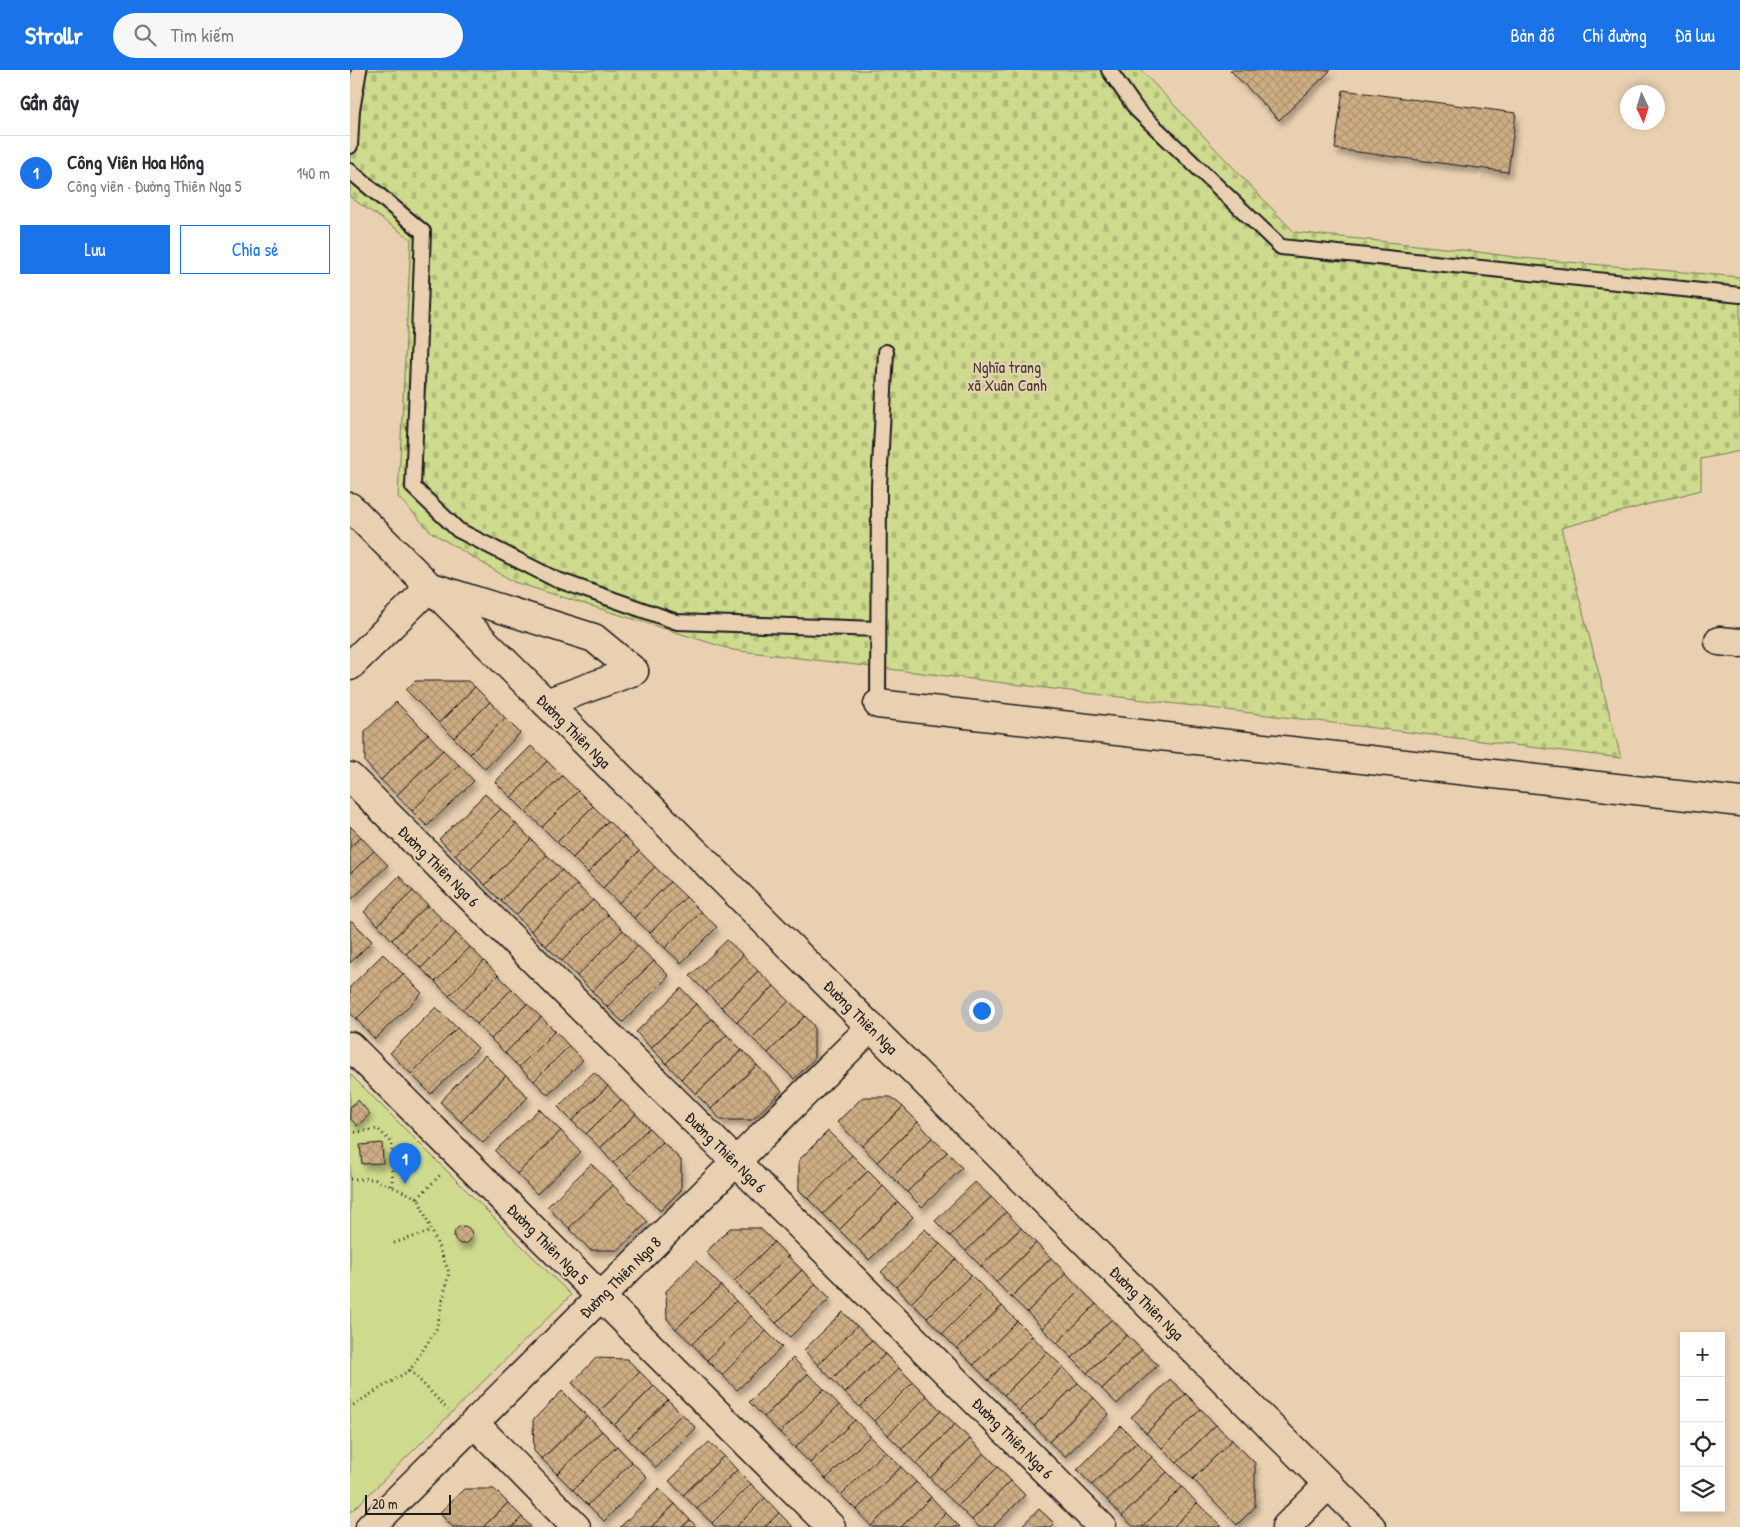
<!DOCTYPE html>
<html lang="vi">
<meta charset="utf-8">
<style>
body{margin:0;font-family:"Patrick Hand",sans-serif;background:#f7f7f7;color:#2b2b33}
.controls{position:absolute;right:15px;bottom:15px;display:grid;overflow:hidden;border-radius:0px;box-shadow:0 2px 8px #0003}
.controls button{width:45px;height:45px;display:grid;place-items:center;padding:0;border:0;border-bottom:1px solid #e1e1e2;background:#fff;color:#2b2b33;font:25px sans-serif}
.compass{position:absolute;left:1270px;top:15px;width:45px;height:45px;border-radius:50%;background:#fff;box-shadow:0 2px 8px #0003;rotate:176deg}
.scale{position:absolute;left:15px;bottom:12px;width:86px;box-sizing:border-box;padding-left:5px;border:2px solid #1c1c1c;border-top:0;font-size:14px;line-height:18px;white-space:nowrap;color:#1c1c1c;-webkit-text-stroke:4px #e9d0b1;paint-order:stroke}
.you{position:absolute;left:631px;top:940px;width:18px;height:18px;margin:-12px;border:4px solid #fff;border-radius:50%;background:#1a73e8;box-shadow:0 0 0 8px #1a73e833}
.badge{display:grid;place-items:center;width:32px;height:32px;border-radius:50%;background:#1a73e8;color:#fff;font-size:16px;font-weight:700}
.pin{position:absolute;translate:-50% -41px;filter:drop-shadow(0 1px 2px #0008)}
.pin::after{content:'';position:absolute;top:26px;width:18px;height:15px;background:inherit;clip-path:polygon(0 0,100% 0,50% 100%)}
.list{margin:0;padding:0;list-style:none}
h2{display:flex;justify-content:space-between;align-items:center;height:65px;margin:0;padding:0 20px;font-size:21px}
h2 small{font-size:16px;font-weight:400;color:#7c7c81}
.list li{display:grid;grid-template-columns:32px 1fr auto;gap:15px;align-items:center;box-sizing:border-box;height:75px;padding:0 20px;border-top:1px solid #e1e1e2}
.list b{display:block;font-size:19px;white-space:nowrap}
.list p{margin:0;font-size:16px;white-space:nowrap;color:#7c7c81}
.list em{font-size:16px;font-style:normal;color:#7c7c81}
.actions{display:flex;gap:10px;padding:15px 20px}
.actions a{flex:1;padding:11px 0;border:1px solid #1a73e8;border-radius:0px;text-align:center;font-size:18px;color:#1a73e8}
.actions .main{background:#1a73e8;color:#fff}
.icon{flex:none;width:28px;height:28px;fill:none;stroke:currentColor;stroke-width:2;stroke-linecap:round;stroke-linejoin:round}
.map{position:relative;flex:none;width:1390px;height:1457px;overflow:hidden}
header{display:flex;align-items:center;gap:30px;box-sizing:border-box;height:70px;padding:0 25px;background:#1a73e8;color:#fff}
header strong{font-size:24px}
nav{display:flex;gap:28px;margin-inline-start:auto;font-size:18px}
.search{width:350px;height:45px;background:#f7f7f7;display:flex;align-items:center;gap:12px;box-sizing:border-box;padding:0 18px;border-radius:28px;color:#7c7c81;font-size:19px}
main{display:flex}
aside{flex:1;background:#fff}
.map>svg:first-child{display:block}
.cemetery{fill:url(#cemetery-stones);stroke:#757b54}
.park{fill:#ceda8d;stroke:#757b54}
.building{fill:url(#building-cross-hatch);stroke:#1c1c1c;filter:url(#shadow)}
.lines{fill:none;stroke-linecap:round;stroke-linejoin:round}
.service-casing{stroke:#1c1c1c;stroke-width:18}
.minor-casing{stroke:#1c1c1c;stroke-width:31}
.tertiary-casing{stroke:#1c1c1c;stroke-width:31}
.path{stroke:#1c1c1c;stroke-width:3;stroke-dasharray:1 4;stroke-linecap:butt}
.service{stroke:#e9d0b1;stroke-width:14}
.minor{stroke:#e9d0b1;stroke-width:28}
.tertiary{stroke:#e9d0b1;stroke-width:28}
.labels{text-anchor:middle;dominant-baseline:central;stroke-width:4.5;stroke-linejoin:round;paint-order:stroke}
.park-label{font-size:16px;fill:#404233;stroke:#e9d0b1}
.street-label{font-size:16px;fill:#1c1c1c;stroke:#e9d0b1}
</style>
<header>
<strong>Strollr</strong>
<div class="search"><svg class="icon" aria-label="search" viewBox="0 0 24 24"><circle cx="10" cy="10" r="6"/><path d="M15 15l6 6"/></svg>Tìm kiếm</div>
<nav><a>Bản đồ</a><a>Chỉ đường</a><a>Đã lưu</a></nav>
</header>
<main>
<aside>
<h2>Gần đây<small></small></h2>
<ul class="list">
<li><span class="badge">1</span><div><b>Công Viên Hoa Hồng</b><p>Công viên · Đường Thiên Nga 5</p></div><em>140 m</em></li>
</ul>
<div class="actions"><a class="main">Lưu</a><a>Chia sẻ</a></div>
</aside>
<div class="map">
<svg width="1390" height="1457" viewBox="0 0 1390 1457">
<defs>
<pattern id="cemetery-stones" width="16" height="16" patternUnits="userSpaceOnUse" patternTransform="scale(1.25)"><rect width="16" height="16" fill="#ceda8d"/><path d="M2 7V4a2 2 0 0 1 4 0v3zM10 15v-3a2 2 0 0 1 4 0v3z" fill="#b0ba79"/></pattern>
<pattern id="building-cross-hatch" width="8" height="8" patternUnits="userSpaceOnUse" patternTransform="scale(1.25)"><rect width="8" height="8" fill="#cdad83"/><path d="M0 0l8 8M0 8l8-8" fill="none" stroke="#af9471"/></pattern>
<filter id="shadow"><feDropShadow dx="3" dy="5.5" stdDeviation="2.5" flood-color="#0004"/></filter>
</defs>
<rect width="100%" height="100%" fill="#e9d0b1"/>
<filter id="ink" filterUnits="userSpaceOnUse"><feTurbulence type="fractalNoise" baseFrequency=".02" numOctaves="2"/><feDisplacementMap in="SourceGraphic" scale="10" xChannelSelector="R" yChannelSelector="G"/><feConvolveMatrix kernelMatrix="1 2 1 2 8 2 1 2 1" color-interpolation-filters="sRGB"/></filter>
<g filter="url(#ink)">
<path class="cemetery" d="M0 0H791L944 162 1113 180 1172 188 1390 207V381L1351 389V420L1211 458 1271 688 383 580 164 512 81 462 48 427 61 169 0 127Z"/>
<path class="park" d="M0 1004 221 1225 0 1443Z"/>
<g class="building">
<path d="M880 0H981L929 50Z"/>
<path d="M993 20 1166 43 1158 102 985 79Z"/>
<path d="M65 611H118L125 617 89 653 56 620Z"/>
<path d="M125 617 140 632 104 668 89 653Z"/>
<path d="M46 632 78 664 31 710 15 692V661Z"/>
<path d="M140 632 155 648 120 684 104 668Z"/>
<path d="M155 648 170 663 135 699 120 684Z"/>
<path d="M78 664 93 680 47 725 31 710Z"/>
<path d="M181 676 197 691 161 727 145 712Z"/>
<path d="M93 680 109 695 62 741 47 725Z"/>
<path d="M197 691 212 706 176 742 161 727Z"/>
<path d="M109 695 124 711 77 756 62 741Z"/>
<path d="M212 706 228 721 192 757 176 742Z"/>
<path d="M228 721 243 736 207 772 192 757Z"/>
<path d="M135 724 151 739 105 785 89 769Z"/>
<path d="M243 736 258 751 223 788 207 772Z"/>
<path d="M151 739 166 754 120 800 105 785Z"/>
<path d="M258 751 274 766 238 803 223 788Z"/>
<path d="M166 754 181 769 135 815 120 800Z"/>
<path d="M0 756 11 767 0 777Z"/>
<path d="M274 766 289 781 253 818 238 803Z"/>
<path d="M11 767 24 781 0 804V777Z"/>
<path d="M181 769 197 785 151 831 135 815Z"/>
<path d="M24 781 38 795 2 829 0 827V804Z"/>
<path d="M289 781 305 797 269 833 253 818Z"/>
<path d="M197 785 212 800 166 845 151 831Z"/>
<path d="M305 797 320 812 284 848 269 833Z"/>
<path d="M212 800 227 815 181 861 166 845Z"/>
<path d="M49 806 63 821 28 855 14 842Z"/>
<path d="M320 812 336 827 300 863 284 848Z"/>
<path d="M227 815 243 830 196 876 181 861Z"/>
<path d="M63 821 78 835 42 870 28 855Z"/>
<path d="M336 827 351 842 315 878 300 863Z"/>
<path d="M243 830 258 845 212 891 196 876Z"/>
<path d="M78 835 92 849 56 884 42 870Z"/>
<path d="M351 842 367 857 331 893 315 878Z"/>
<path d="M258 845 273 860 227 906 212 891Z"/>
<path d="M92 849 106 863 71 898 56 884Z"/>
<path d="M2 851 22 871 0 893V852Z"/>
<path d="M273 860 288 876 242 921 227 906Z"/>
<path d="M106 863 120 877 85 912 71 898Z"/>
<path d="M377 870 393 885 356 922 340 906Z"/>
<path d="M288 876 304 891 257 937 242 921Z"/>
<path d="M120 877 134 891 99 926 85 912Z"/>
<path d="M33 884 53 904 6 949 0 943V917Z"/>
<path d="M393 885 408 901 371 937 356 922Z"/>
<path d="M134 891 148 905 113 940 99 926Z"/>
<path d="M304 891 319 906 273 952 257 937Z"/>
<path d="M408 901 424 916 387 952 371 937Z"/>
<path d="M53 904 72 923 25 969 6 949Z"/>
<path d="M148 905 162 919 127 954 113 940Z"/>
<path d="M424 916 439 931 402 968 387 952Z"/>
<path d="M331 918 346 934 301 978 286 962Z"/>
<path d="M162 919 177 934 141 969 127 954Z"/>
<path d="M439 931 455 946 418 983 402 968Z"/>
<path d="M177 934 191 947 155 983 141 969Z"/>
<path d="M346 934 362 949 316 993 301 978Z"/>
<path d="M86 937 107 958 61 1004 40 983Z"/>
<path d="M455 946 464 956V989L444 1009 418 983Z"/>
<path d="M191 947 205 961 169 997 155 983Z"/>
<path d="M362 949 377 965 331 1009 316 993Z"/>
<path d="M107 958 128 978 81 1024 61 1004Z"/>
<path d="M205 961 219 976 184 1011 169 997Z"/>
<path d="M377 965 392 980 346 1024 331 1009Z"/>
<path d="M219 976 233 990 198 1025 184 1011Z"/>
<path d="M392 980 407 995 361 1039 346 1024Z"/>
<path d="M135 985 156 1006 111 1052 90 1032Z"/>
<path d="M407 995 432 1021 402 1050H371L361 1039Z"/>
<path d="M244 1002 258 1016 222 1051 208 1037Z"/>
<path d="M156 1006 178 1027 133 1073 111 1052Z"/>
<path d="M258 1016 271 1030 236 1064 222 1051Z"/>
<path d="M513 1027H541L553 1037 512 1076 487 1052Z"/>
<path d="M8 1030 20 1044 7 1056 0 1048V1037Z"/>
<path d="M271 1030 286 1044 250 1078 236 1064Z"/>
<path d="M553 1037 568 1052 527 1092 512 1076Z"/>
<path d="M189 1039 211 1061 167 1104 145 1081Z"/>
<path d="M286 1044 299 1058 263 1093 250 1078Z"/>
<path d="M568 1052 582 1068 542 1107 527 1092Z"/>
<path d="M299 1058 313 1072 277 1107 263 1093Z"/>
<path d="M211 1061 231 1082 187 1124 167 1104Z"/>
<path d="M478 1061 502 1085 458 1129 449 1120V1090Z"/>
<path d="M582 1068 597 1082 557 1122 542 1107Z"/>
<path d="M313 1072 331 1090V1120L310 1141 277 1107Z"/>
<path d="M32 1073 33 1093 12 1094 10 1075Z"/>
<path d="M597 1082 612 1098 572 1137 557 1122Z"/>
<path d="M502 1085 518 1101 473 1144 458 1129Z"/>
<path d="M241 1094 263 1115 219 1158 197 1137Z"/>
<path d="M518 1101 533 1116 489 1160 473 1144Z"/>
<path d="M625 1112 641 1127 600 1166 585 1151Z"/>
<path d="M263 1115 298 1152 268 1180H240L219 1158Z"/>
<path d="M533 1116 548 1132 504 1175 489 1160Z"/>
<path d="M641 1127 656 1142 616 1181 600 1166Z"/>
<path d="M548 1132 563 1147 519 1190 504 1175Z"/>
<path d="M656 1142 671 1158 631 1196 616 1181Z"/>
<circle cx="113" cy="1165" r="9"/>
<path d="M380 1158H410L424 1172 384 1211 356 1182Z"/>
<path d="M671 1158 686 1173 646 1212 631 1196Z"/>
<path d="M575 1159 590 1174 546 1217 531 1202Z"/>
<path d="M424 1172 438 1186 398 1225 384 1211Z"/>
<path d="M686 1173 701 1188 661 1227 646 1212Z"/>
<path d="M590 1174 606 1189 561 1233 546 1217Z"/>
<path d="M438 1186 452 1200 412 1239 398 1225Z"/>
<path d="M701 1188 716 1203 677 1242 661 1227Z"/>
<path d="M606 1189 621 1205 577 1248 561 1233Z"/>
<path d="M346 1191 371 1216 326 1259 317 1249 316 1221Z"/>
<path d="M452 1200 466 1214 426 1253 412 1239Z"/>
<path d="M716 1203 731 1219 692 1258 677 1242Z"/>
<path d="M621 1205 636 1220 592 1264 577 1248Z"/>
<path d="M466 1214 480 1228 440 1267 426 1253Z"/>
<path d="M371 1216 386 1231 342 1274 326 1259Z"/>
<path d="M731 1219 746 1234 707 1273 692 1258Z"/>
<path d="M636 1220 652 1236 607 1279 592 1264Z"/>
<path d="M386 1231 401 1246 357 1290 342 1274Z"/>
<path d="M746 1234 762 1249 722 1288 707 1273Z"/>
<path d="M652 1236 667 1251 623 1295 607 1279Z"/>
<path d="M493 1242 507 1256 468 1295 454 1280Z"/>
<path d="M401 1246 416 1261 372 1305 357 1290Z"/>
<path d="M762 1249 777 1265 737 1303 722 1288Z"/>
<path d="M667 1251 682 1266 638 1310 623 1295Z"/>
<path d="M507 1256 522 1270 482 1309 468 1295Z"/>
<path d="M416 1261 432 1277 387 1320 372 1305Z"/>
<path d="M777 1265 792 1280 752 1319 737 1303Z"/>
<path d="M682 1266 697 1282 654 1325 638 1310Z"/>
<path d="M522 1270 535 1284 495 1323 482 1309Z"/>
<path d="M792 1280 808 1295 767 1334 752 1319Z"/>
<path d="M697 1282 713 1297 669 1341 654 1325Z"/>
<path d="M535 1284 549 1298 510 1337 495 1323Z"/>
<path d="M246 1288 277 1289 290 1302 250 1341 222 1313Z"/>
<path d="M443 1288 458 1304 414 1347 399 1332Z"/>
<path d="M713 1297 728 1313 684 1356 669 1341Z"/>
<path d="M549 1298 563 1312 524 1351 510 1337Z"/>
<path d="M290 1302 304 1316 264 1355 250 1341Z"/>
<path d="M458 1304 474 1319 430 1363 414 1347Z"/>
<path d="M820 1309 836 1324 796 1363 781 1347Z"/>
<path d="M563 1312 577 1326 538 1365 524 1351Z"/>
<path d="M728 1313 744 1328 699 1372 684 1356Z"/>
<path d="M304 1316 318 1330 278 1369 264 1355Z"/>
<path d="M474 1319 489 1335 445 1378 430 1363Z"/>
<path d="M212 1321 237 1346 192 1389 184 1381 183 1350Z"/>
<path d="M836 1324 851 1339 812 1378 796 1363Z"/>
<path d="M577 1326 591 1341 552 1379 538 1365Z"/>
<path d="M744 1328 759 1344 715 1387 699 1372Z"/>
<path d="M318 1330 332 1344 292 1383 278 1369Z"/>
<path d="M489 1335 505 1350 460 1393 445 1378Z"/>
<path d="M851 1339 866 1355 827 1393 812 1378Z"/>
<path d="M591 1341 605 1354 566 1394 552 1379Z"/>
<path d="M332 1344 346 1358 306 1398 292 1383Z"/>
<path d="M237 1346 252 1361 207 1404 192 1389Z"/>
<path d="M505 1350 520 1366 476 1409 460 1393Z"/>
<path d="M605 1354 620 1369 580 1408 566 1394Z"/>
<path d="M866 1355 882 1370 843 1409 827 1393Z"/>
<path d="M771 1356 787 1372 742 1415 727 1400Z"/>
<path d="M252 1361 267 1376 223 1420 207 1404Z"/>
<path d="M520 1366 535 1381 491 1425 476 1409Z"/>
<path d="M620 1369 634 1383 593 1422 580 1408Z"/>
<path d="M882 1370 905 1393V1437L887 1455 843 1409Z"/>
<path d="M359 1372 374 1386 333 1425 319 1411Z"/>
<path d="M787 1372 802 1387 757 1430 742 1415Z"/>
<path d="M267 1376 282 1392 238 1435 223 1420Z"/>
<path d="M535 1381 551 1397 506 1440 491 1425Z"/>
<path d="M634 1383 648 1397 608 1436 593 1422Z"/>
<path d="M374 1386 387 1400 347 1439 333 1425Z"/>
<path d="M802 1387 817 1402 772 1446 757 1430Z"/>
<path d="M282 1392 297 1407 254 1451 238 1435Z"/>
<path d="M551 1397 566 1412 521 1456 506 1440Z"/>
<path d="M648 1397 661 1411 622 1450 608 1436Z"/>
<path d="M387 1400 401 1414 362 1453 347 1439Z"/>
<path d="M817 1402 832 1417 792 1457H784L772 1446Z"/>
<path d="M661 1411 675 1425 643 1457H629L622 1450Z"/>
<path d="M566 1412 581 1427 551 1457H523L521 1456Z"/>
<path d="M401 1414 415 1428 386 1457H365L362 1453Z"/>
<path d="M832 1417 847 1433 823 1457H792Z"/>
<path d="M114 1419H144L158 1433 133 1457H103L89 1443Z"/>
<path d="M309 1419 325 1434 301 1457H270Z"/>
<path d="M581 1427 596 1443 582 1457H551Z"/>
<path d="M415 1428 429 1443 415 1457H386Z"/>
<path d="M158 1433 172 1447 162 1457H133Z"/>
<path d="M847 1433 872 1457H823Z"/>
<path d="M325 1434 340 1450 332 1457H301Z"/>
<path d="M689 1439 704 1453 700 1457H670Z"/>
<path d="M429 1443 443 1457H415Z"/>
<path d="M596 1443 610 1457H582Z"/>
<path d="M172 1447 181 1457H162Z"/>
<path d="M340 1450 347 1457H332Z"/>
</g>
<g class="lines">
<g class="service-casing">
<g id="service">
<path d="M759 0 787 40 931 177 1390 225"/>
<path d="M0 76 2 40 9 0"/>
<path d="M0 101 73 162 63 417 108 460 205 509 327 552 528 559"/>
<path d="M528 634 529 416 536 282"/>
</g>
</g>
<g class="minor-casing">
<g id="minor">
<path d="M0 437 1021 1457"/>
<path d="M85 518 244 568 284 601"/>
<path d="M1369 571 1390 573"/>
<path d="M196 633 284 601"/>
<path d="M528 634 1390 732"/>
<path d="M0 707 752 1457"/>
<path d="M0 976 481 1457"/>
<path d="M124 1353 226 1457"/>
<path d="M20 1457 521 957"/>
</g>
</g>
<g class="tertiary-casing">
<g id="tertiary">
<path d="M0 596 80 517"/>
<path d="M936 1457 979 1414"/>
</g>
</g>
<g class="path">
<path d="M0 1063 28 1059 42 1073V1117"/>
<path d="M0 1109H24L68 1128 99 1202 86 1260 60 1300 0 1337"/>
<path d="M68 1128 90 1105"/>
<path d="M44 1173 82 1161"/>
<path d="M60 1300 98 1340"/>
</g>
<use href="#service" class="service"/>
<use href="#minor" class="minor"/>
<use href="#tertiary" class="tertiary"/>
</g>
</g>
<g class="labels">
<g class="park-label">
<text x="657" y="297">Nghĩa trang<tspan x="657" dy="18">xã Xuân Canh</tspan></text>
</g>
<g class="street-label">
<text transform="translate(224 661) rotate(45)">Đường Thiên Nga</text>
<text transform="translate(89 796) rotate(45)">Đường Thiên Nga 6</text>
<text transform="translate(511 947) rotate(45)">Đường Thiên Nga</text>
<text transform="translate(376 1082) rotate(45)">Đường Thiên Nga 6</text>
<text transform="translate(198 1174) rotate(45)">Đường Thiên Nga 5</text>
<text transform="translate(270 1207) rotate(-45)">Đường Thiên Nga 8</text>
<text transform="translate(797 1233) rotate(45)">Đường Thiên Nga</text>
<text transform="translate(663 1368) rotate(45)">Đường Thiên Nga 6</text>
</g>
</g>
</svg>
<div class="controls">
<button>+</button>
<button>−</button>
<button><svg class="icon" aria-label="locate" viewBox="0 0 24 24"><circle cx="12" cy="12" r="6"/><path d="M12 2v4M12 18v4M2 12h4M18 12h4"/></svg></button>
<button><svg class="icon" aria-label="layers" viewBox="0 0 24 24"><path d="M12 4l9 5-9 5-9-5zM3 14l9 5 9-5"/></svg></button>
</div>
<svg class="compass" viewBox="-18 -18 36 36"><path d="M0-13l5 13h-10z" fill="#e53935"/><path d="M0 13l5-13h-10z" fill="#7c7c81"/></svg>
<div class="scale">20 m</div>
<div class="you"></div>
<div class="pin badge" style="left:55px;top:1114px">1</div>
</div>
</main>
